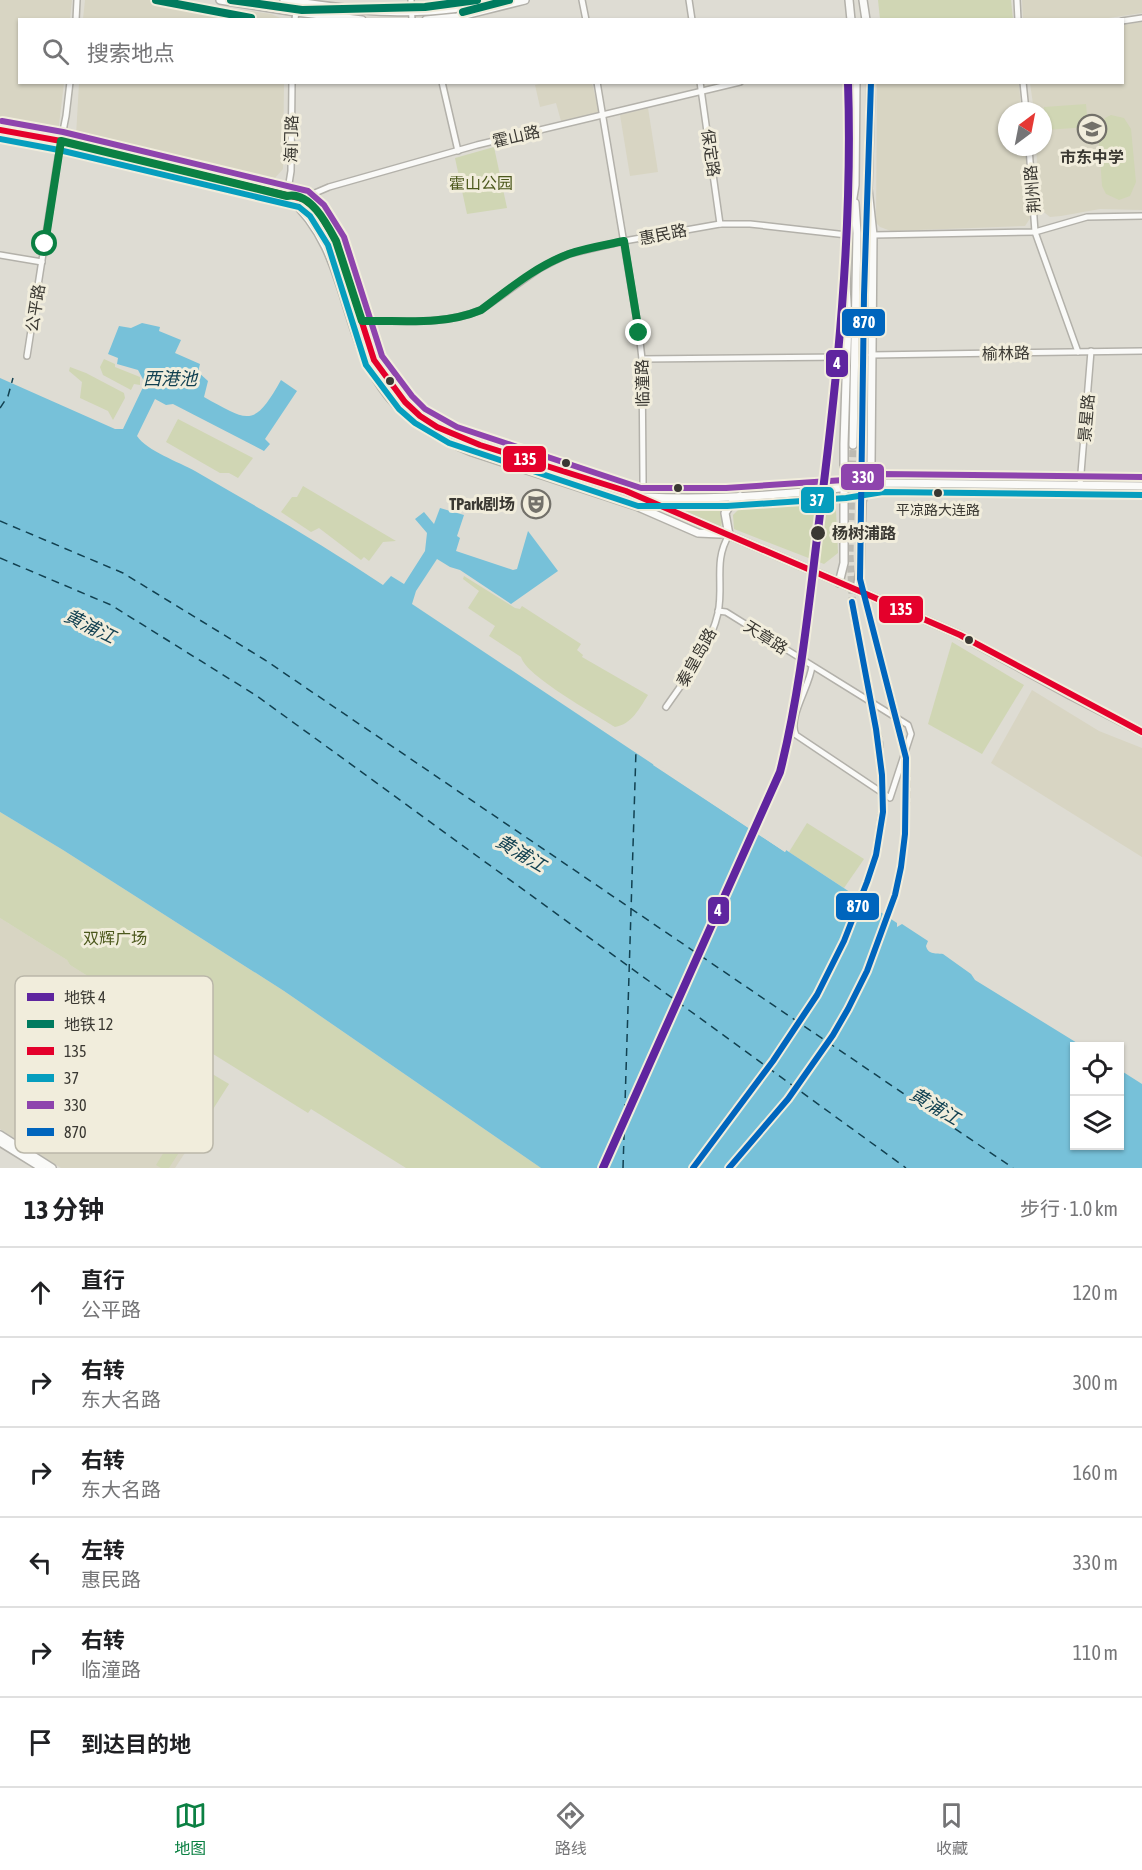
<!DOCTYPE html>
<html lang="zh">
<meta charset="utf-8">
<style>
body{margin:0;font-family:"Asap Condensed","Noto Sans SC",sans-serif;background:#f2f2f2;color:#202124}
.controls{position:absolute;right:18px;bottom:18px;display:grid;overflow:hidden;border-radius:0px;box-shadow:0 2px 4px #0004}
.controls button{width:54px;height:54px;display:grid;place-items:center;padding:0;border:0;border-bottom:2px solid #e0e0e0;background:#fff;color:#202124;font:30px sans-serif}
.compass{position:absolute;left:998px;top:102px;width:54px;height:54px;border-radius:50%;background:#fff;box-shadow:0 2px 4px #0004;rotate:32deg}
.stop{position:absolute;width:18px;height:18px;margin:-14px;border:4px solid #0b8043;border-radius:50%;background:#fff}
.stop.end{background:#0b8043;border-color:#fff;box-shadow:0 2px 6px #0008}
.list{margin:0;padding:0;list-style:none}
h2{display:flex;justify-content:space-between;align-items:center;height:78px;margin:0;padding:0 24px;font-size:26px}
h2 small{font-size:20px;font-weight:400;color:#757577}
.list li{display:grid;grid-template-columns:39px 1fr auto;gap:18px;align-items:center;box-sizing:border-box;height:90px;padding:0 24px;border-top:2px solid #e0e0e0}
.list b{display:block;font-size:22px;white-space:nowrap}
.list p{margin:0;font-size:20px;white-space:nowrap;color:#757577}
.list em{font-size:20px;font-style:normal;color:#757577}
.icon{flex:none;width:33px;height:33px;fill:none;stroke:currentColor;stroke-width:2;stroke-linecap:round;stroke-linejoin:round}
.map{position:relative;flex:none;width:1142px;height:1168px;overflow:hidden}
.search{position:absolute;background:#fff;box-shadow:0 2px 4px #0004;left:18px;right:18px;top:18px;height:66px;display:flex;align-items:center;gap:15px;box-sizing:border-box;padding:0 21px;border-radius:0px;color:#757577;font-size:22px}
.sheet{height:618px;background:#fff}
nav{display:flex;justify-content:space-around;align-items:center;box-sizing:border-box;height:84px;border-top:2px solid #e0e0e0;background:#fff;font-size:16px;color:#757577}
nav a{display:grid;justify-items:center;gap:3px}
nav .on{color:#0b8043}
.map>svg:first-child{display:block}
.built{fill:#d8d5c3}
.green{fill:#d0d6b4}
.water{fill:#77c1d9}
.pier{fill:#dedcd3}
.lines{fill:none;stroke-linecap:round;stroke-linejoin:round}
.ferry{stroke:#124151;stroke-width:1.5;stroke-dasharray:8 6;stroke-linecap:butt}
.major-tunnel{stroke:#bdbbb3;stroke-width:7;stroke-dasharray:7 3.5;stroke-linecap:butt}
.minor-casing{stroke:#b3b1aa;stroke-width:8}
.major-casing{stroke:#b3b1aa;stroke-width:10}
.minor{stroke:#fafaf8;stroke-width:5}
.major{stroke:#fafaf8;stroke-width:7}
.bus-1-casing{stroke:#f1eddc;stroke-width:10}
.bus-2-casing{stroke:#f1eddc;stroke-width:10}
.bus-3-casing{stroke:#f1eddc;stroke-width:10}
.bus-4-casing{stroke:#f1eddc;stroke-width:10}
.bus-1{stroke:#e4002b;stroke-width:6}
.bus-2{stroke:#069ebe;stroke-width:6}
.bus-3{stroke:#8e44ad;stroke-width:6}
.bus-4{stroke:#0065bd;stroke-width:6}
.metro-1-casing{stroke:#f1eddc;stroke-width:12}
.metro-2-casing{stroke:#f1eddc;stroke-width:12}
.metro-1{stroke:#5f259f;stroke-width:8}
.metro-2{stroke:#007b5f;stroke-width:8}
.route{stroke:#0b8043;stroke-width:8}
.bus-dot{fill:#3a3832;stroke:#f1eddc;stroke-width:2}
.labels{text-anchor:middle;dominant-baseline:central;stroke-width:6;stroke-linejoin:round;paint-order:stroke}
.bus-label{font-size:14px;fill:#3a3832;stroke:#f1eddc}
.street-label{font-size:16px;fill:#3a3832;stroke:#f1eddc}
.poi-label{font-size:16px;font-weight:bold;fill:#3a3832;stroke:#f1eddc}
.park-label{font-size:16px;fill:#4c581c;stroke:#f1eddc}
.stop-label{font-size:16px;font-weight:bold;fill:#3a3832;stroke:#f1eddc;text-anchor:start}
.water-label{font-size:18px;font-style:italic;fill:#124151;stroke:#f1eddc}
.key{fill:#f1eddc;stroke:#bab7a9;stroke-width:1.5}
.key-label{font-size:16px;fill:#3a3832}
.line-badge{stroke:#f1eddc;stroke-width:2}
.badge-label{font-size:16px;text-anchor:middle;font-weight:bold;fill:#fff}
</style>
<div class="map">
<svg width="1142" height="1168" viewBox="0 0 1142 1168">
<rect width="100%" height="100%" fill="#dedcd3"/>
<g class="built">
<path d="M0 0H72L70 19 20 20V82L64 83 58 133 0 121Z"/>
<path d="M85 0H175L271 14 283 19H83Z"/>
<path d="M1022 0H1142V13L1102 19H1023Z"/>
<path d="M1142 22V210L1100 209 1061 216 1050 217 1040 209 1036 147H1043V111H1034L1030 83 1122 82 1123 25Z"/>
<path d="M79 83H284L283 169 275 178 76 136Z"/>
<path d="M545 83H592L599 112 561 121 556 103 540 107 535 85Z"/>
<path d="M877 83H1019L1021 111H1007V147H1025L1031 217 1025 226 891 231 880 227 876 223Z"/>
<path d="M648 108 658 172 630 176 620 115Z"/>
<path d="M1032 690 1099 731 1142 748V857L991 763Z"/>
<path d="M0 918 67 960 70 965 203 1047 161 1117 194 1139 175 1168H61L0 1129Z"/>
</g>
<g class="green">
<path d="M878 0H1011L1013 19H880Z"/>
<path d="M1086 104 1088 127 1046 130 1044 107Z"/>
<path d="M1111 115 1124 118 1131 129 1136 182 1130 196 1119 200 1106 194 1102 186 1098 129 1105 118Z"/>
<path d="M494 147 507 208 467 214 455 158Z"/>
<path d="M104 359 115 364V367L140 377V385L134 384 131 390 103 375 100 367Z"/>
<path d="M70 367 86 373 124 393 125 398 113 420 108 411 80 398 82 382 69 371Z"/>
<path d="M178 419 253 458 238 478 229 473H220L166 442Z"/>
<path d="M303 486 396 541 383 542 369 561 364 557 361 560 319 528 311 532 281 512 292 497H297Z"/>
<path d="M832 503 836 510 838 553 824 564 734 529 733 515 741 507Z"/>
<path d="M685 505H726L721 527 671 507Z"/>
<path d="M464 576 515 608 520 609 522 606 581 644 577 650 583 655 582 657 648 695C639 709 632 724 615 727 595 714 526 676 521 657L489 636 495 626 468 608 479 591 463 579Z"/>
<path d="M952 642 1024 685 982 754 928 724Z"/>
<path d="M0 812 63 850 284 991 541 1168H406L311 1109 308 1113 70 965 67 960 0 918Z"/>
<path d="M807 823 864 859 844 888 789 852Z"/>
<path d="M194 1063 229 1084 194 1139 160 1117Z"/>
<path d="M158 1123 187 1140 169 1168H161L156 1165 167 1147 150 1136Z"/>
</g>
<path class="water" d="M142 323 160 327 159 331 181 340 175 353 200 364 198 372 208 381 204 397C249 422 254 428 281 380L297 391 265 439 270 444 264 451 173 404 166 405 155 399 137 436C147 451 179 462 195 471 259 508 322 544 383 585L391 576 404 584 425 551 427 533 415 519 424 512 434 524 440 508 464 515 457 536 460 538 456 551 513 570 517 569 528 531 558 571 511 604 460 570 450 567 437 559 416 591 412 604 785 852 786 850 789 852 897 923V927L902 924 928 941 926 946C928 955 937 953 943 954L971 974 975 980 1082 1046H1074V1146H1120V1070L1142 1084V1168H541L284 991 63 850 0 812V378L115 429H123L145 383 138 370 117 364 118 358 108 354 119 326 131 328Z"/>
<path class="pier" d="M655 762 784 848 788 847 785 852 653 765Z"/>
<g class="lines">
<g class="ferry">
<path d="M0 408 8 396 13 378"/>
<path d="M0 521 123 573 265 660 1013 1168"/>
<path d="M0 558 111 605 257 696 906 1168"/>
<path d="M623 1168 636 750"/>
</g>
<g class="major-tunnel">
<path d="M860 502 861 444"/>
<path d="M693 1168 729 1117 799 1024 819 993 838 955 868 881 875 856 883 801 880 743 853 615 850 554 853 445"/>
<path d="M729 1168C817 1069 901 952 906 815 907 796 909 775 905 756 897 712 883 668 872 624 868 609 861 592 860 576"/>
</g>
<g class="minor-casing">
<g id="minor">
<path d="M411 0 412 20"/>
<path d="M582 0 586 20"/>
<path d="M689 0 692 20"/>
<path d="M1017 0 1018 20"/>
<path d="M76 20 77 0"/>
<path d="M295 20 297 0"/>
<path d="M1122 21 1142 18"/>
<path d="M442 82 458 151"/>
<path d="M597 82 639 333 642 359 643 477V486L636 506"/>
<path d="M700 82 720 224"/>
<path d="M1023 82 1026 111"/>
<path d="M1029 147 1035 232 1078 352"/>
<path d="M287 196 291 171 292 82"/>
<path d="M298 205 315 193 329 187 477 145 740 82"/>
<path d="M873 235 1035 232 1087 217 1142 216"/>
<path d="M0 255 42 262"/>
<path d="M354 324 362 321C402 320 442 326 481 310L539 269 556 260 569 254 624 241 720 224H750L847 235"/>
<path d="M871 355 1142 351"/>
<path d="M27 356 59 151 66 116 70 82"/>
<path d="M642 359 846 357"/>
<path d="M1080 485 1091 351"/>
<path d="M718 611 726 612 908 725 911 734 890 798 796 735C787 718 810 686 812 666"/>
<path d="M666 707C686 678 710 648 718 613 724 585 713 561 729 535"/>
</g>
</g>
<g class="major-casing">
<g id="major">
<path d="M220 0 296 12 362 20"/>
<path d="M284 0C355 11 426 20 497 0"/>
<path d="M849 0 851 20"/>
<path d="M863 0 866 20"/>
<path d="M426 20 457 17 525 0"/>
<path d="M0 130 61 141 287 196C310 191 327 224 336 241L374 360 405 402 420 416 437 427 480 445 626 491 857 590 960 635 1070 695 1142 732"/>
<path d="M287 196C351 250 339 337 389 397 410 423 442 440 472 452L636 506 698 533 720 534"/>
<path d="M861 444 867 213"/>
<path d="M853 445 857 233 855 203"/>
<path d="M645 497C723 501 804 493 882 483L1142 486"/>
<path d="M729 535 725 513 733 501 740 496"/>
<path d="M839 583 844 563V444L848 319 846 286 847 235 855 185 856 82"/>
<path d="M857 590 860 570 862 502 871 464 873 235 868 189 871 82"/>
<path d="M0 1135 52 1168"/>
<path d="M0 1142 42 1168"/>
</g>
</g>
<use href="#minor" class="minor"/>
<use href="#major" class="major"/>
<g class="bus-1-casing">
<path id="bus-1" d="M0 130 61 141 303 199 317 210 336 241 374 360 405 402 420 416 437 427 480 445 626 491 857 590 960 635 1142 732"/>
</g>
<g class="bus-2-casing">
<path id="bus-2" d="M0 139 59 150 299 207 310 216 328 245 366 365 399 409 415 423 449 443 638 506H727L846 498 883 492 1142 495"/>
</g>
<g class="bus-3-casing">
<path id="bus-3" d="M2 121 63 132 308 191 324 205 344 237 382 356 412 396 425 409 457 427 641 488H726L844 480 882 474 1142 477"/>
</g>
<g class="bus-4-casing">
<g id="bus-4">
<path d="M693 1168 773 1061 817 995 844 941 867 882 876 855 883 812 882 775 876 729 852 602"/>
<path d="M729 1168 788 1099 833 1035 848 1009 867 971 895 895 901 867 905 834 906 758 860 579 864 295 871 82"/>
</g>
</g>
<use href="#bus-1" class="bus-1"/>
<use href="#bus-2" class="bus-2"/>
<use href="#bus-3" class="bus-3"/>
<use href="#bus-4" class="bus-4"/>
<g class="metro-1-casing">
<path id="metro-1" d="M603 1168 780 772C800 693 808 611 818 530 837 382 853 232 848 82"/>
</g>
<g class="metro-2-casing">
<g id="metro-2">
<path d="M156 0 251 18"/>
<path d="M231 0 302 10 425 7 477 0"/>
<path d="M463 12 509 0"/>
</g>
</g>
<use href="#metro-1" class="metro-1"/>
<use href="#metro-2" class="metro-2"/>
</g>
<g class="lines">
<path class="route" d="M45 244 61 141 287 196C310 191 327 224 336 241L362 321C402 320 442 326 481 310 508 290 536 266 569 254 586 248 606 245 624 241L639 333"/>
</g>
<defs>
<g id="school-ring" transform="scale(1.5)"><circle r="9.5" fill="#f1eddc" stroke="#73716a" stroke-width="1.5"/><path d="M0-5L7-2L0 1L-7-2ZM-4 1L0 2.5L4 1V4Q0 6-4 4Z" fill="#73716a"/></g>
<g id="theatre-ring" transform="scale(1.5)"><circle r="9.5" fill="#f1eddc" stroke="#73716a" stroke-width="1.5"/><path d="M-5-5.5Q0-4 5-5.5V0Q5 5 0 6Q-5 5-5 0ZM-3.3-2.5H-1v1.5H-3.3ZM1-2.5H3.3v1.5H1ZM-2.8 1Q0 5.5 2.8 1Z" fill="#73716a"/></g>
</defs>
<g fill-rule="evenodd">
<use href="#school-ring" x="1092" y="129"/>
<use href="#theatre-ring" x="536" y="504"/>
</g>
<g class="bus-dot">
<circle cx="390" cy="381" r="5"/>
<circle cx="566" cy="463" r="5"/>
<circle cx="678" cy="488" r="5"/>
<circle cx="938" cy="493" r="5"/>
<circle cx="818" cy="533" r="8"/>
<circle cx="969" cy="640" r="5"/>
</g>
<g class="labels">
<g class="bus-label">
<text x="938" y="510">平凉路大连路</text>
</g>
<g class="street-label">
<text transform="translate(516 136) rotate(-13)">霍山路</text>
<text transform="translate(291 139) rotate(-89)">海门路</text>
<text transform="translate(711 153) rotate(82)">保定路</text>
<text transform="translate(1032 189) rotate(-95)">荆州路</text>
<text transform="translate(663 234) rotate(-11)">惠民路</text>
<text transform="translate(35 308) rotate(-81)">公平路</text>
<text transform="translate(1006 353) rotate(-1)">榆林路</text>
<text transform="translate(642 383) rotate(-91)">临潼路</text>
<text transform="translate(1086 418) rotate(-85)">景星路</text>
<text transform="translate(766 637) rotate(32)">天章路</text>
<text transform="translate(696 657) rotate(-61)">秦皇岛路</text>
</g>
<g class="poi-label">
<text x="1092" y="157">市东中学</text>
<text x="515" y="504" text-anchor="end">TPark剧场</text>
</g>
<g class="park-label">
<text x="481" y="183">霍山公园</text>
<text x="115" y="938">双辉广场</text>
</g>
<g class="stop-label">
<text x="832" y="533">杨树浦路</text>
</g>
<g class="water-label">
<text x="170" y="378">西港池</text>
<text transform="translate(90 626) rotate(26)">黄浦江</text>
<text transform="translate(521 853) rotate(31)">黄浦江</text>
<text transform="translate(935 1106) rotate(31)">黄浦江</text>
</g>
</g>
<rect x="15" y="976" width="198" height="177" rx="9" class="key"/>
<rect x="27" y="993" width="27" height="8" fill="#5f259f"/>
<rect x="27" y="1020" width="27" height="8" fill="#007b5f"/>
<rect x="27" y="1047" width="27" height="8" fill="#e4002b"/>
<rect x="27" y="1074" width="27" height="8" fill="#069ebe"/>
<rect x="27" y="1101" width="27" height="8" fill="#8e44ad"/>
<rect x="27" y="1128" width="27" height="8" fill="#0065bd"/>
<g class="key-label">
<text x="64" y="1003">地铁 4</text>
<text x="64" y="1030">地铁 12</text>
<text x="64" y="1057">135</text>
<text x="64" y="1084">37</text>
<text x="64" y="1111">330</text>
<text x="64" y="1138">870</text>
</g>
<g class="line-badge">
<rect x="841" y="308" width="45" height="29" rx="6" fill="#0065bd"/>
<rect x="825" y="349" width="24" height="29" rx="6" fill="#5f259f"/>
<rect x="502" y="445" width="45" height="28" rx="6" fill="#e4002b"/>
<rect x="840" y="463" width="45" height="28" rx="6" fill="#8e44ad"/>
<rect x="800" y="486" width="35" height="28" rx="6" fill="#069ebe"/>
<rect x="878" y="595" width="46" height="29" rx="6" fill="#e4002b"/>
<rect x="835" y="892" width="45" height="29" rx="6" fill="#0065bd"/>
<rect x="707" y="896" width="23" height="29" rx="6" fill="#5f259f"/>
</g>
<g class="badge-label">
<text x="864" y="328">870</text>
<text x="837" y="369">4</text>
<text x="525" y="465">135</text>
<text x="863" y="483">330</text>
<text x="817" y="506">37</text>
<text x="901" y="615">135</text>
<text x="858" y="912">870</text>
<text x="718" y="916">4</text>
</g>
</svg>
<div class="controls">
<button><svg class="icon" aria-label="locate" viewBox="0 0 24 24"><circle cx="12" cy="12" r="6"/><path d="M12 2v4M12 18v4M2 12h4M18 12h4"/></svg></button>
<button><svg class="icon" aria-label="layers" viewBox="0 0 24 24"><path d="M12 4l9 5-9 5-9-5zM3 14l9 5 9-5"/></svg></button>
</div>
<svg class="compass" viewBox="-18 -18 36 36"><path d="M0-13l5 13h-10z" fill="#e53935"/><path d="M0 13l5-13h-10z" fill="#757577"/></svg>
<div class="stop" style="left:45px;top:244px"></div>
<div class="stop end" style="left:639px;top:333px"></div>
<div class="search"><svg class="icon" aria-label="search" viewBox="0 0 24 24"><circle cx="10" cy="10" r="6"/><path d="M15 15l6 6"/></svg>搜索地点</div>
</div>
<section class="sheet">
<h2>13 分钟<small>步行 · 1.0 km</small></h2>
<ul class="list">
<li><svg class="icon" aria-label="ahead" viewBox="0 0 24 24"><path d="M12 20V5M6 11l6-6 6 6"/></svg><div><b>直行</b><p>公平路</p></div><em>120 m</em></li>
<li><svg class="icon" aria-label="right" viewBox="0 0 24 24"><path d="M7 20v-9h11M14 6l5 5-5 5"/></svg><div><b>右转</b><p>东大名路</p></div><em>300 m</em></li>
<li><svg class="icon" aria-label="right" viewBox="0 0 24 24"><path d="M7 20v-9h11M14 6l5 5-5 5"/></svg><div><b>右转</b><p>东大名路</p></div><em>160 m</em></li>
<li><svg class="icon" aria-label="left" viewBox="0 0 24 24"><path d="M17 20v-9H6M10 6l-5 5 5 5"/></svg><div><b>左转</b><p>惠民路</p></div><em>330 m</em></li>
<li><svg class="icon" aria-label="right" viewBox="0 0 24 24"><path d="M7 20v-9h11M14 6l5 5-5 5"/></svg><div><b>右转</b><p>临潼路</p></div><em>110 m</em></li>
<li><svg class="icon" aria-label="arrive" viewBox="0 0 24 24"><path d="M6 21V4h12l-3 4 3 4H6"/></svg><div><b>到达目的地</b></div></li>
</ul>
</section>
<nav>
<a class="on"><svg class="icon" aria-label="map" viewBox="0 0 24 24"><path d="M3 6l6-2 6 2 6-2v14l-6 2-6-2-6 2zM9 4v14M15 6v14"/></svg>地图</a>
<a><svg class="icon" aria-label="directions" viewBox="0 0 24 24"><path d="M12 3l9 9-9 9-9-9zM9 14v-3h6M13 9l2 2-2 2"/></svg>路线</a>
<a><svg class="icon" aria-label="saved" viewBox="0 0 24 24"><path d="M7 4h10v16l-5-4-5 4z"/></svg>收藏</a>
</nav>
